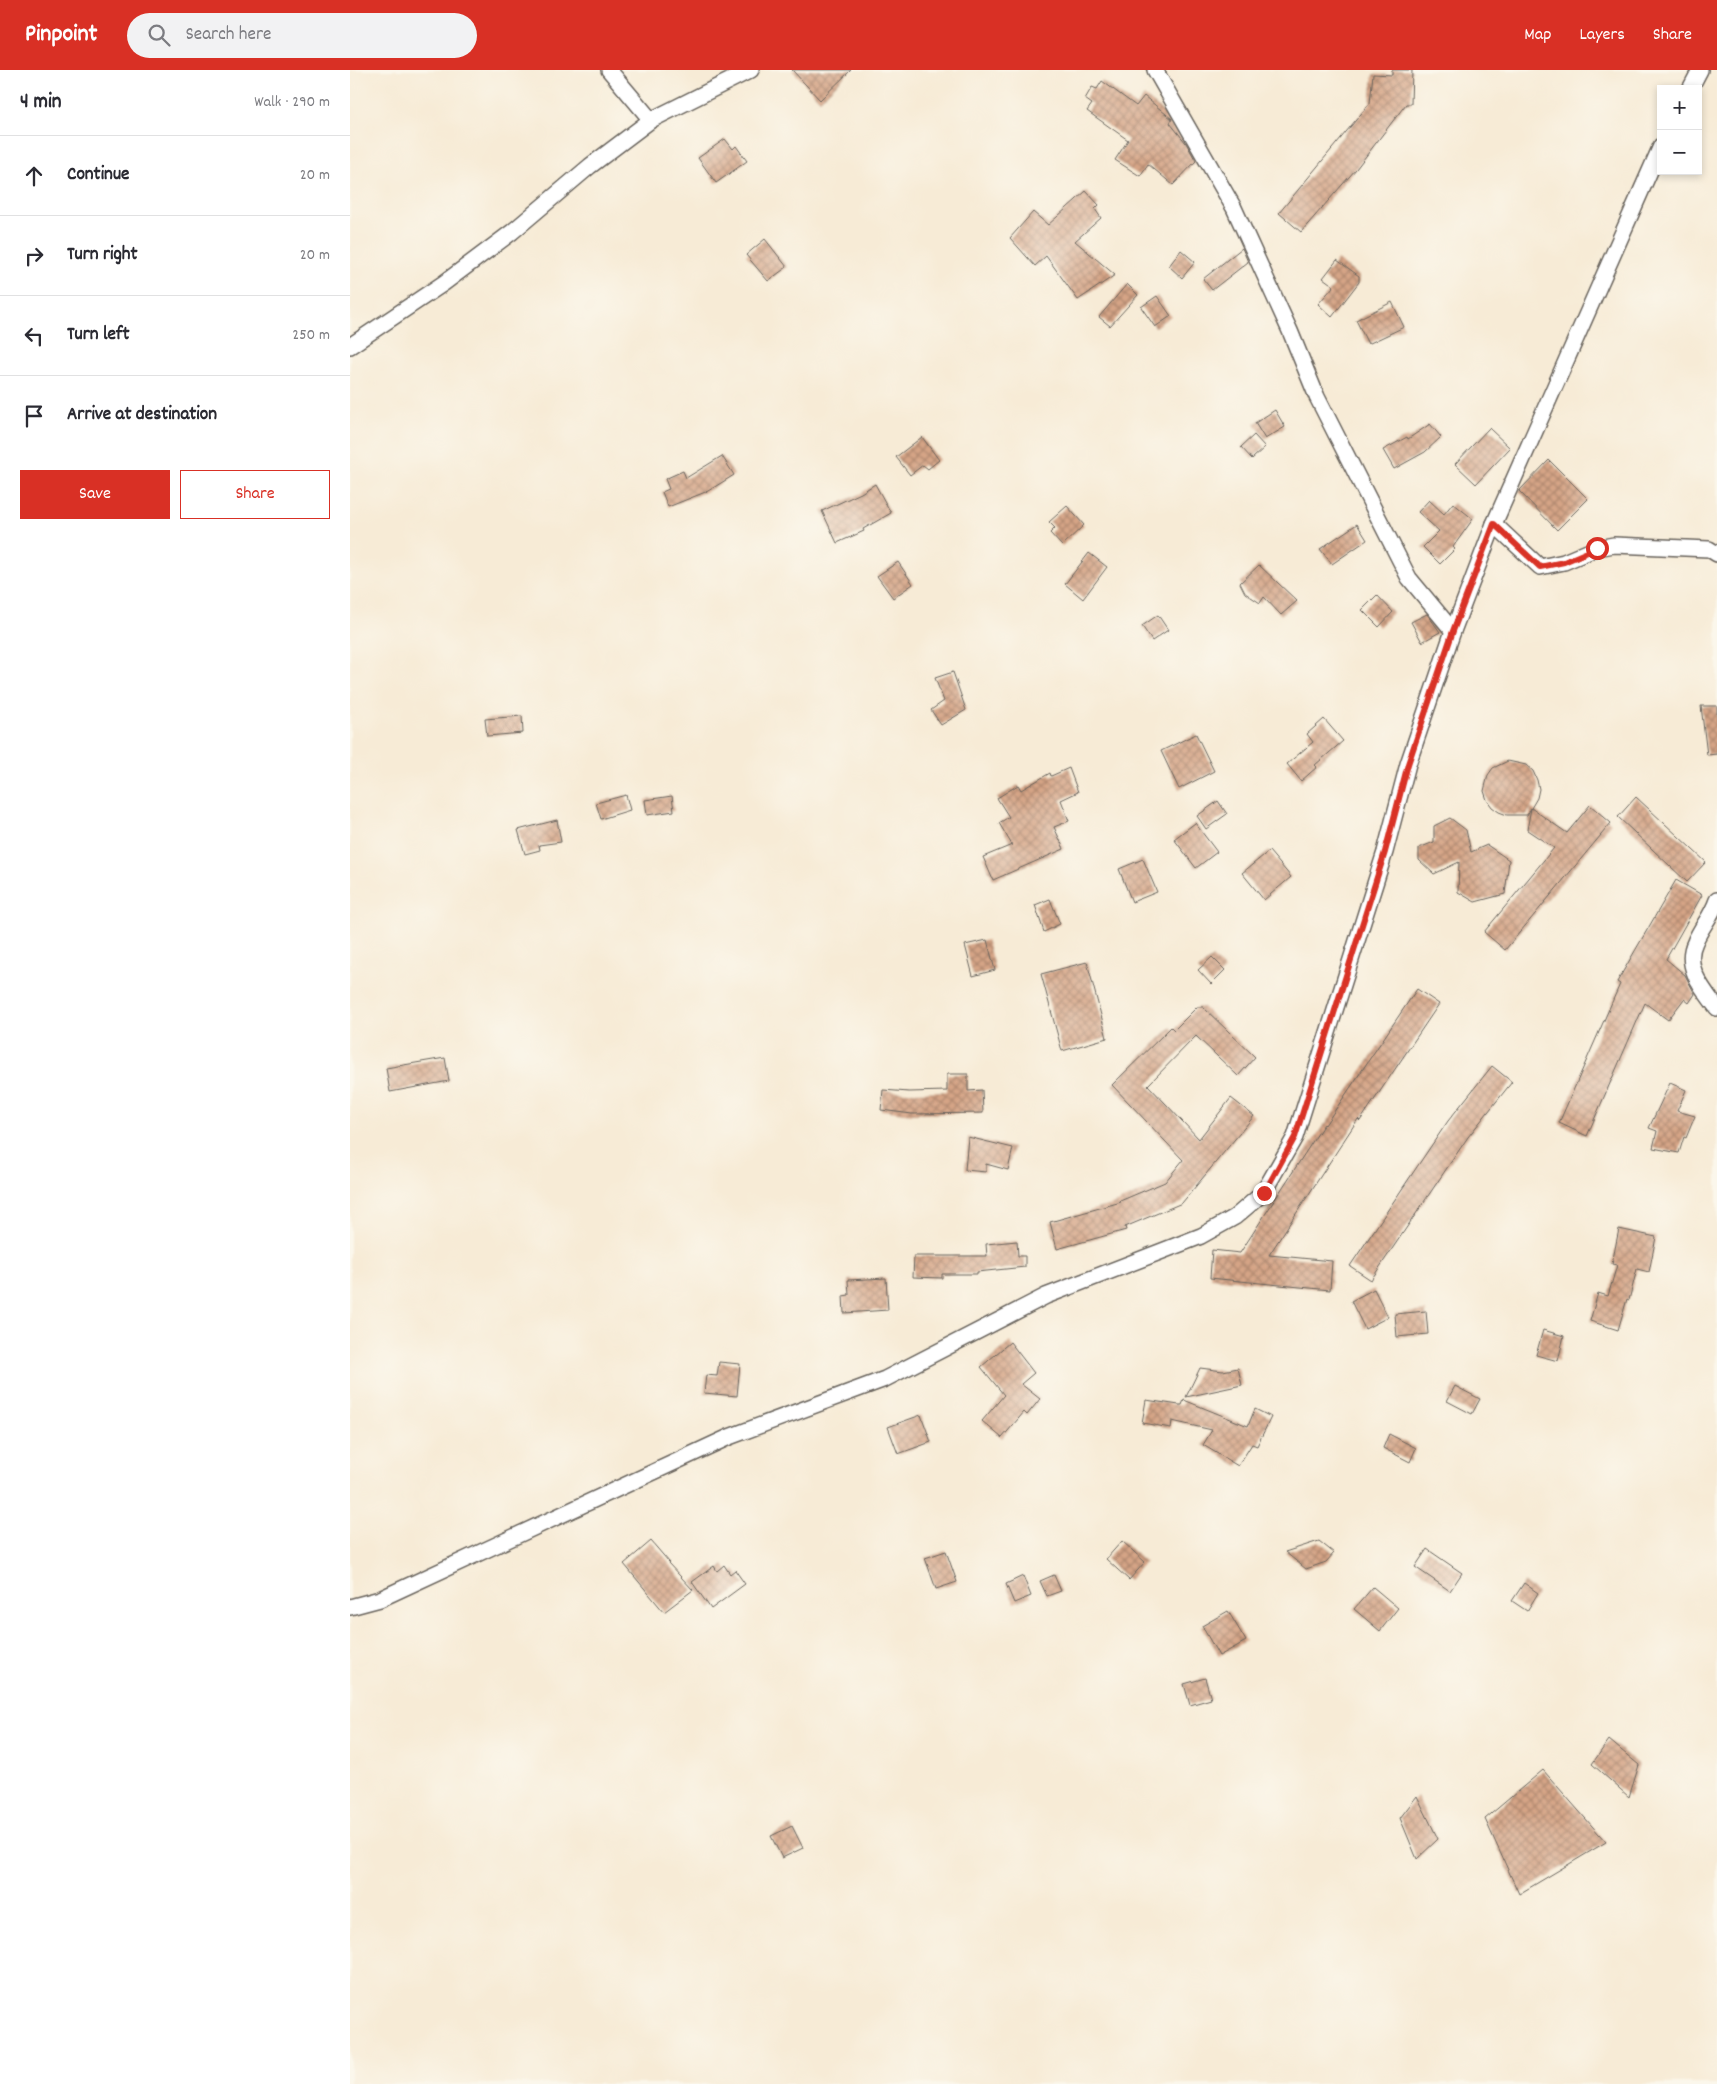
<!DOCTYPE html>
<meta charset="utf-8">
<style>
body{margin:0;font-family:Dekko,sans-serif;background:#f2f2f3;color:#2b2b33}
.controls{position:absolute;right:15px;top:15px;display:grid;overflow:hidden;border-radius:0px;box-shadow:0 2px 8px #0003}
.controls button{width:45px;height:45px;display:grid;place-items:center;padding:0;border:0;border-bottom:1px solid #e1e1e2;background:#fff;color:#2b2b33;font:25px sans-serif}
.stop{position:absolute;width:15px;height:15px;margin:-11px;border:4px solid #d93025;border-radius:50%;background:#fff}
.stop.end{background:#d93025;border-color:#fff;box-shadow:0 1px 5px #0008}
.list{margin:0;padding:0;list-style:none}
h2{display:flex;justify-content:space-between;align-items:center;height:65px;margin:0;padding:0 20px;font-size:21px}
h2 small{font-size:16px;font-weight:400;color:#7c7c81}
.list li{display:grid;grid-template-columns:32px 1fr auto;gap:15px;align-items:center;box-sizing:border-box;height:80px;padding:0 20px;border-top:1px solid #e1e1e2}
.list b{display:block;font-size:19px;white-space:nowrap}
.list em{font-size:16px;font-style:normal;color:#7c7c81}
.actions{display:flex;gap:10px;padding:15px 20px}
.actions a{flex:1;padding:11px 0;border:1px solid #d93025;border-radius:0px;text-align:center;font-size:18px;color:#d93025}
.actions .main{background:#d93025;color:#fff}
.icon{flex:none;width:28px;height:28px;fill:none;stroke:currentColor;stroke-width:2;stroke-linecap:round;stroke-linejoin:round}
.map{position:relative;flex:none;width:1367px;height:2014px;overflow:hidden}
header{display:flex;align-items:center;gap:30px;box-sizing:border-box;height:70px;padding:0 25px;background:#d93025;color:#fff}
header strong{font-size:24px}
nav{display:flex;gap:28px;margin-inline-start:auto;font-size:18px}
.search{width:350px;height:45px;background:#f2f2f3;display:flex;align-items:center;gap:12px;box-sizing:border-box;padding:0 18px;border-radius:28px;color:#7c7c81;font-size:19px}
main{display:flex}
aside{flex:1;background:#fff}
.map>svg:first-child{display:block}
.building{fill:url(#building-cross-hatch)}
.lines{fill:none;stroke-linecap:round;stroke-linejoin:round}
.minor-casing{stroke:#69645d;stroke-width:18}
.minor{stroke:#fff;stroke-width:15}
.route{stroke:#d93025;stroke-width:6}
</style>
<header>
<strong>Pinpoint</strong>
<div class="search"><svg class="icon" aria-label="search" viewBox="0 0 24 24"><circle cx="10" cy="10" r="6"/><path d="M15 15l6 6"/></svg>Search here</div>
<nav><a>Map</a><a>Layers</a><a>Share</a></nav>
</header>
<main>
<aside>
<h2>4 min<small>Walk · 290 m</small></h2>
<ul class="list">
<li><svg class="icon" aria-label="ahead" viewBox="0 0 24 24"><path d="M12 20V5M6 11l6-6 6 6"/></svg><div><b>Continue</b></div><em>20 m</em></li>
<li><svg class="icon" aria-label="right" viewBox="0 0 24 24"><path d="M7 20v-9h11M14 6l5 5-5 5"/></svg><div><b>Turn right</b></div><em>20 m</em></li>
<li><svg class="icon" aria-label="left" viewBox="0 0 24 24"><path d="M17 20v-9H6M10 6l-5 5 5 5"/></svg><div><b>Turn left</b></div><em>250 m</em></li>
<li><svg class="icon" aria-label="arrive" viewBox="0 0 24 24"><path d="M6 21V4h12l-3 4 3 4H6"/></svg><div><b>Arrive at destination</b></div></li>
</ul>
<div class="actions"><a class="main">Save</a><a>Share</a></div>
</aside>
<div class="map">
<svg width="1367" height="2014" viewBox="0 0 1367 2014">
<defs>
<pattern id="building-cross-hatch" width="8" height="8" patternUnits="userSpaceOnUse" patternTransform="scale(1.25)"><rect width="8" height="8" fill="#d5a486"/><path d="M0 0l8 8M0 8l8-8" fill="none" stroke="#ac856d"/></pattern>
</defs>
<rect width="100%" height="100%" fill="#fbf7ec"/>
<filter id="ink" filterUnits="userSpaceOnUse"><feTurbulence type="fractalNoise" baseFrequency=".02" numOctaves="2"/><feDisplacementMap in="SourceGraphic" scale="10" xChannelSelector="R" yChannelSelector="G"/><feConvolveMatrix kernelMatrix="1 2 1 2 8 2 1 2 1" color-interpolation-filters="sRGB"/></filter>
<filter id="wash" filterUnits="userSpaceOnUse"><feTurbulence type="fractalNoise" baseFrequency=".0096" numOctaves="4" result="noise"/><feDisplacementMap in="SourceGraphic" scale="20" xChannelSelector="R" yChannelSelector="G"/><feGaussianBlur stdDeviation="1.12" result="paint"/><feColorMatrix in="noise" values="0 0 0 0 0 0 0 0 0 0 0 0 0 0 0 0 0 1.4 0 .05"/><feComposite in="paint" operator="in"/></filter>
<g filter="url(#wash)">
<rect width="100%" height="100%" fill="#f7ebd6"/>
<g id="blocks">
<g class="building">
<path d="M442 0H501L470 30Z"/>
<path d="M1042 0H1062L1061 34H1056L1006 99 951 162 929 143 1020 33 1023 4 1042 5Z"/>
<path d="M752 11 786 36 794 26 822 49 820 53 836 73 846 91 823 115 798 94 790 106 765 90 778 70 737 41 742 34 735 29 742 17 747 19Z"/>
<path d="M375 69 383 79 386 76 397 91 366 113 348 88Z"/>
<path d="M736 121 749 135 745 139 751 148 725 171 765 205 728 230 696 186 685 196 660 168 683 142 698 155Z"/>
<path d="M415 169 437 197 418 211 396 185Z"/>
<path d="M892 178 898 192 862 220 853 209Z"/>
<path d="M831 180 845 192 832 208 819 196Z"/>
<path d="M987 190 1009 206V212L982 247 968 234 984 216 973 208Z"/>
<path d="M777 214 788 225 760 256 749 247Z"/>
<path d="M807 226 821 246 805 257 791 237Z"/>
<path d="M1042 232 1054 257 1018 274 1006 250Z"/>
<path d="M925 340 935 357 915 369 905 353Z"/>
<path d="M1080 354 1091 367 1075 382 1044 399 1033 380 1057 367 1058 369Z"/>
<path d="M1139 358 1160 378 1126 414 1105 394Z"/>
<path d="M904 365 915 377 902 389 891 377Z"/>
<path d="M572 367 589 390 578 399 573 395 560 405 546 387Z"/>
<path d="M372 386 384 405 358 421 318 437 312 422 319 419 315 409 333 401 336 408Z"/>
<path d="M1199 390 1238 429 1207 460 1169 421Z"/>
<path d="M525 414 541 443 513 459 514 461 487 473 472 441 511 423Z"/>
<path d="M1079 430 1094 444 1103 433 1123 449 1103 477 1105 479 1090 494 1073 477 1089 461 1068 442Z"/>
<path d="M717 436 734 455 712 476 700 463 705 458 699 452Z"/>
<path d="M1007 454 1017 470 982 494 970 479Z"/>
<path d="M739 483 757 497 733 529 715 514Z"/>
<path d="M548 492 563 514 543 528 527 506Z"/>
<path d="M909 495 947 531 931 545 914 527 910 533 895 523 890 513Z"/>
<path d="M1027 525 1043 542 1029 557 1012 540Z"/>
<path d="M1077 544 1090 562 1072 572 1061 552Z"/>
<path d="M808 545 818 560 802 571 792 556Z"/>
<path d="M603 602 616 640 591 655 581 640 594 631 585 608Z"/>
<path d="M1351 636H1367V684L1357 685Z"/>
<path d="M172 646 173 663 137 666 135 649Z"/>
<path d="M974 649 993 671 965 695 967 697 951 711 937 694 963 672 957 664Z"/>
<path d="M846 664 864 701 829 719 811 681Z"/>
<path d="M1158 691 1176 695 1183 701 1187 710 1189 719 1187 728 1177 745H1157L1149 742 1142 737 1137 730 1134 721 1138 705 1143 698Z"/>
<path d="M719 698 728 722 711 730 719 751 704 757 714 779 643 810 633 787 662 775 649 753 659 747 647 728 668 715 671 720 700 703 701 706Z"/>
<path d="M276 725 280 740 251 749 246 733Z"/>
<path d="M322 726 324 741 297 745 295 730Z"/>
<path d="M1286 727 1356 792 1337 812 1268 747Z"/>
<path d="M868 731 877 744 856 759 847 746Z"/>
<path d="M1240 735 1261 753 1155 880 1134 862 1204 778 1177 760 1181 738 1217 763Z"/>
<path d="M1100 748 1116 760 1121 782 1137 775 1159 790 1155 824 1125 832 1108 822 1109 792 1084 804 1069 790V778L1084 772V756Z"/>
<path d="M207 750 211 772 189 775 190 780 175 784 168 760Z"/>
<path d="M845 753 867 782 846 798 824 769Z"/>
<path d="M919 781 941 807 914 830 892 803Z"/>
<path d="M793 789 807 822 782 832 769 799Z"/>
<path d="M1326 810 1352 825 1316 889 1335 905 1345 924 1339 933 1334 929 1318 950 1295 933 1237 1066 1209 1053 1270 914 1267 912Z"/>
<path d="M700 829 710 854 694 862 685 835Z"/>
<path d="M637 870 645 900 623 906 615 875Z"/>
<path d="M862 887 875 900 861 914 848 900Z"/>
<path d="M737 892 757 968 712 981 691 904Z"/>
<path d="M1067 919 1089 934 1010 1051 1008 1049 919 1185 982 1191 980 1220 860 1208 862 1180 890 1183 974 1054 975 1055Z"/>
<path d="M847 937H853L905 987 888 1006 846 966 798 1015 849 1069 881 1028 904 1046 832 1133 775 1157 776 1160 707 1179 700 1152 771 1132 770 1131 815 1112 833 1090 762 1015 821 957 824 960Z"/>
<path d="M95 988 99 1011 40 1022 36 998Z"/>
<path d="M1142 996 1162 1012 1118 1067 1021 1210 1000 1196 1098 1051Z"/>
<path d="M597 1004H618V1021L632 1020 633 1043 562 1044 531 1040 533 1020 559 1022 597 1021Z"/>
<path d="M1320 1013 1336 1020 1327 1041 1345 1046 1336 1068 1334 1067 1329 1083 1303 1078 1307 1061 1299 1058Z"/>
<path d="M618 1067 663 1078 658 1100 636 1094V1102L615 1100Z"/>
<path d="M1269 1159 1306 1167 1299 1202 1287 1199 1279 1230 1277 1229 1268 1260 1240 1251 1248 1223 1258 1226 1267 1195 1262 1194Z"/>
<path d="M667 1171 668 1186H675V1197L627 1202V1204H592V1208L563 1207 564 1186H637L636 1174Z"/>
<path d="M536 1208 538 1240 494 1243 493 1226 499 1225 498 1210Z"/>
<path d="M1024 1219 1038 1247 1015 1259 1001 1231Z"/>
<path d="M1076 1241 1078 1264 1047 1267 1045 1244Z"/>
<path d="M1193 1260 1214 1266 1208 1291 1186 1285Z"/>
<path d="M660 1272 684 1303 671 1314 690 1329 677 1345 674 1342 652 1368 632 1351 654 1325 631 1297Z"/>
<path d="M369 1292 390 1294 387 1326 354 1323 356 1305 367 1306Z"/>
<path d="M850 1298 873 1301 888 1298 892 1315 836 1327Z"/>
<path d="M1105 1316 1130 1329 1122 1344 1097 1331Z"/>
<path d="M796 1330 829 1335H832L834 1330 898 1356 905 1339 921 1347 907 1376 902 1374 888 1396 853 1375 862 1360 822 1351 821 1358 792 1353Z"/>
<path d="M571 1345 581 1372 548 1384 538 1357Z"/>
<path d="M1039 1364 1066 1378 1060 1392 1033 1378Z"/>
<path d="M301 1471 319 1492 318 1493 343 1520 314 1542 274 1494Z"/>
<path d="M772 1471 795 1492 779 1510 756 1489Z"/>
<path d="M969 1471 984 1483 976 1492 956 1499 935 1482Z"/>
<path d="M1077 1479 1112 1503 1100 1521 1065 1497Z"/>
<path d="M596 1481 607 1512 586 1519 575 1488Z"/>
<path d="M374 1495 380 1504 385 1500 395 1514 361 1539 342 1512 364 1496 367 1501Z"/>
<path d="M704 1505 711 1521 697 1526 690 1511Z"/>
<path d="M673 1506 681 1526 664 1533 656 1514Z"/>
<path d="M1174 1513 1188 1523 1177 1541 1162 1531Z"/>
<path d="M1023 1517 1048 1538 1030 1561 1004 1539Z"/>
<path d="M878 1541 896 1571 869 1586 852 1556Z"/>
<path d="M855 1608 861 1629 840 1635 834 1614Z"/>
<path d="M1259 1670 1289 1695 1279 1727 1242 1694Z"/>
<path d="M1193 1700 1256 1772 1169 1824 1135 1749Z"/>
<path d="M1067 1726 1088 1769 1067 1789 1050 1748Z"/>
<path d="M442 1756 453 1778 432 1788 421 1766Z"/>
</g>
</g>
</g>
<g filter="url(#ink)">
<use href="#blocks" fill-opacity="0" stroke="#69645d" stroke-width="1"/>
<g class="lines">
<g class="minor-casing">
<g id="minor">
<path d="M259 0 301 50"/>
<path d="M805 0 884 138 940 261 967 327 1059 508 1103 561"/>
<path d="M1340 19 1350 0"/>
<path d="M0 276 94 213 162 162 240 96 301 50 401 0"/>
<path d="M1144 454 1190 497 1214 492 1247 478 1264 475 1359 479 1367 484"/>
<path d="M1367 830C1362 846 1351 857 1345 872 1333 896 1353 919 1367 938"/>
<path d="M0 1537 30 1529 379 1367 535 1309 696 1226 851 1166 885 1147 913 1123 945 1067 1035 782 1058 694 1103 561 1144 454 1311 76"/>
</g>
</g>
<use href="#minor" class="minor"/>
</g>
</g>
<g class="lines" filter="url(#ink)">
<path class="route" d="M914 1123 945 1067 1035 782 1058 694 1103 561 1144 454 1190 497 1214 492 1247 478"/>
</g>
</svg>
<div class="controls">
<button>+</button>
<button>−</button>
</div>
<div class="stop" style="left:1247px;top:478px"></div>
<div class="stop end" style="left:914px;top:1123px"></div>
</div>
</main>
